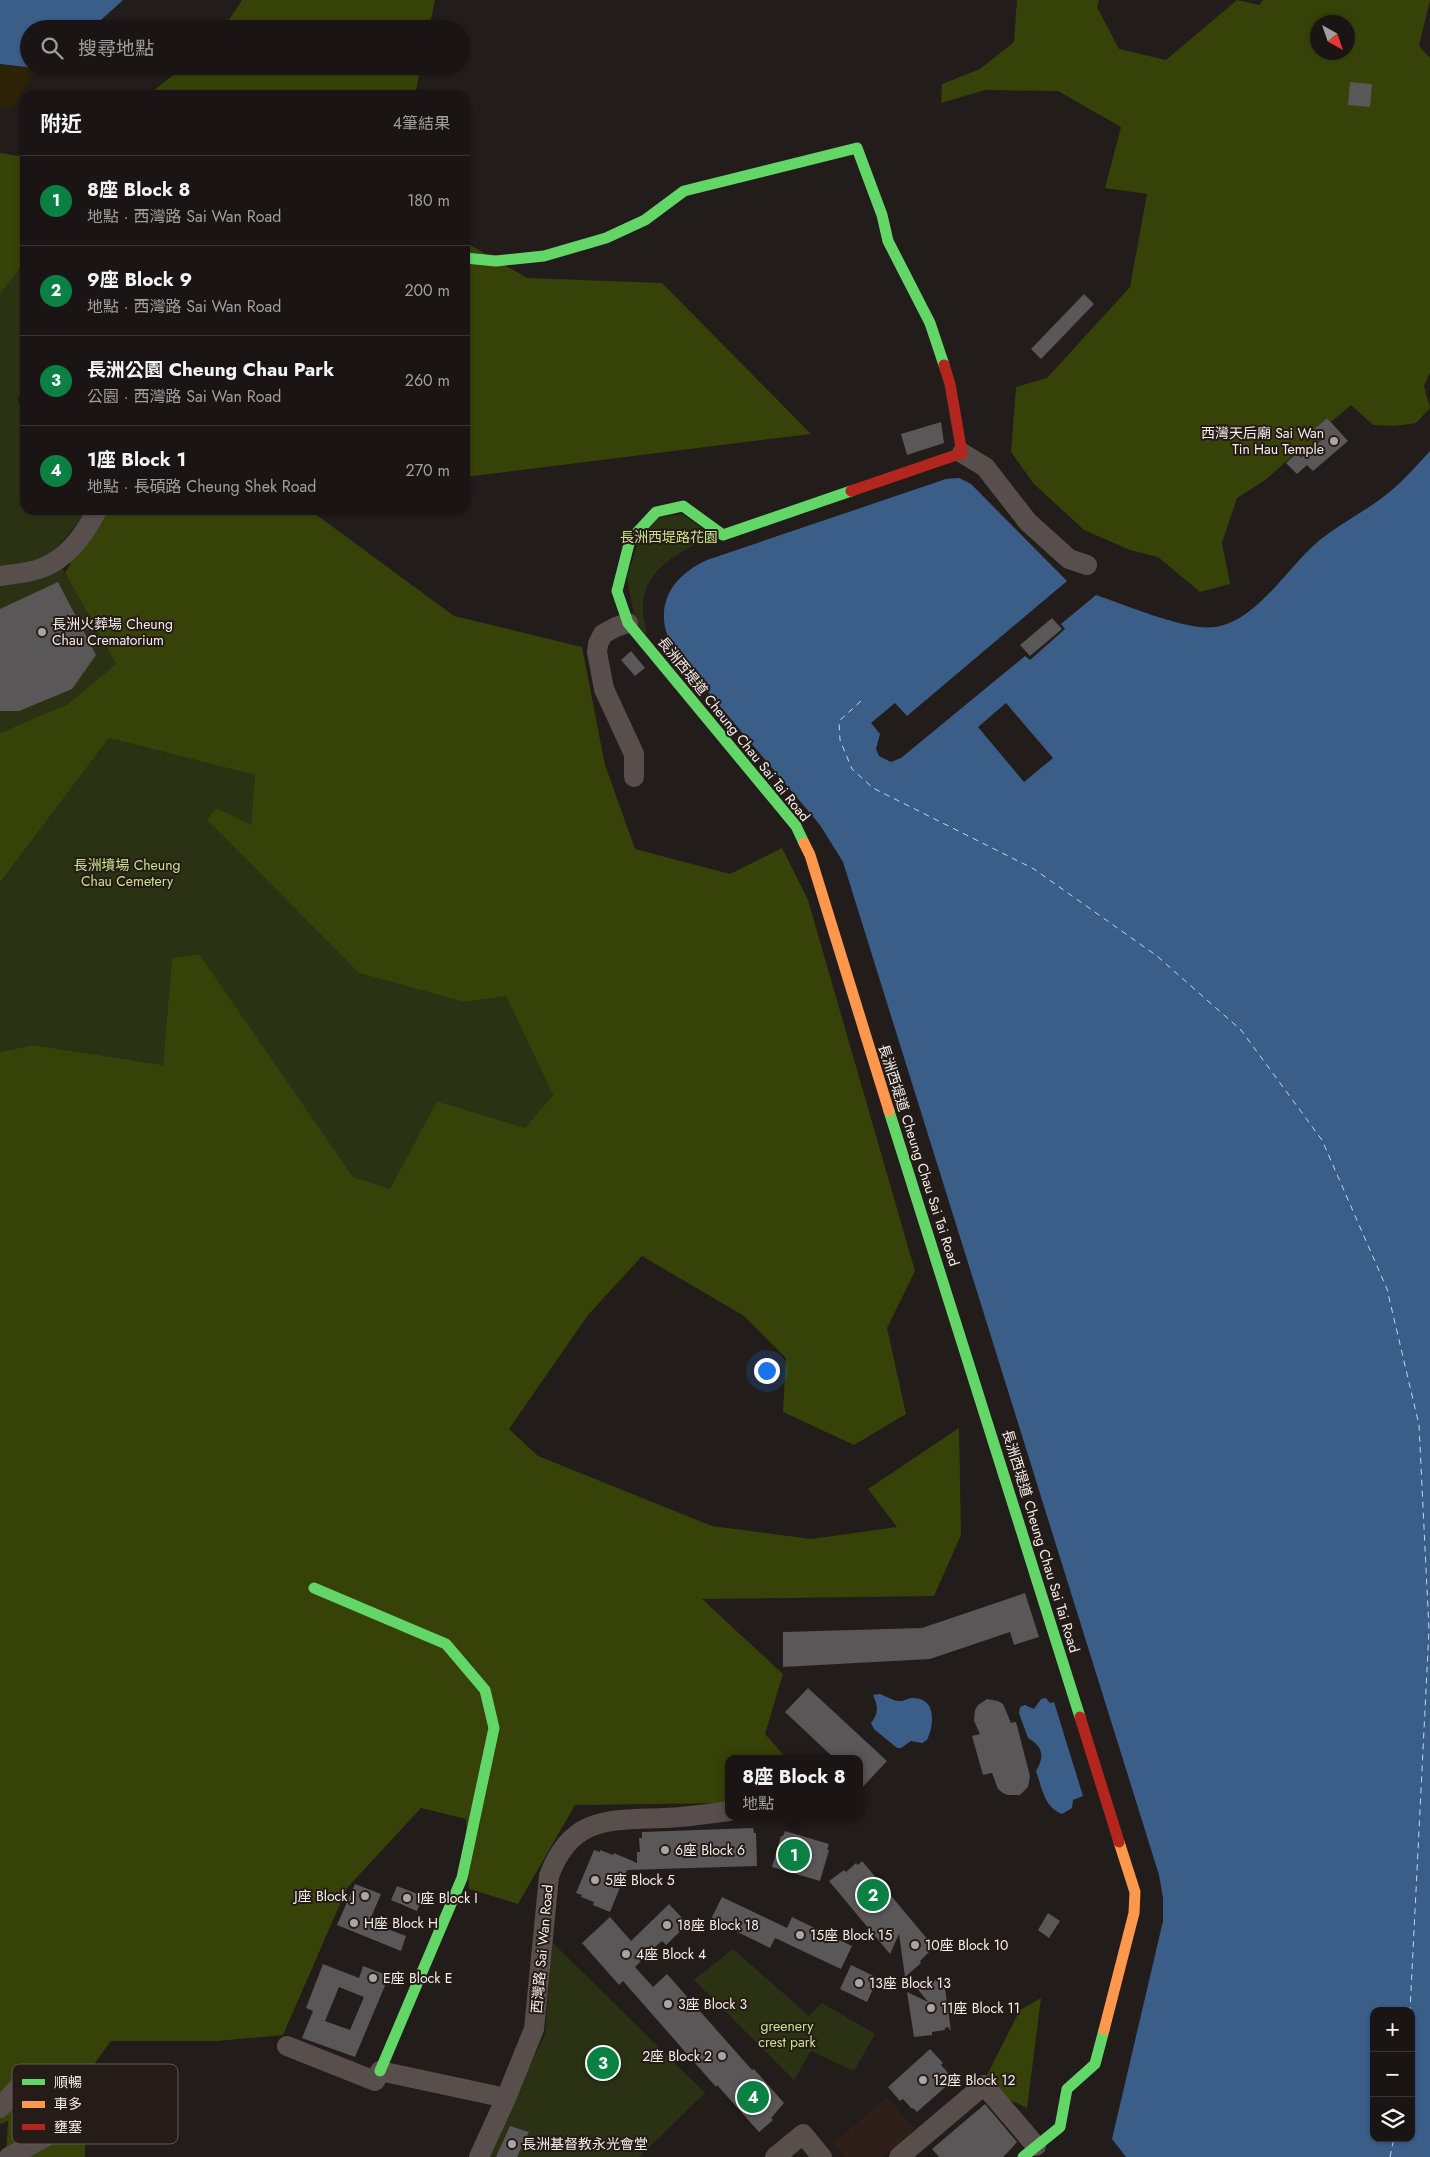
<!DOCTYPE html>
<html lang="zh-TW">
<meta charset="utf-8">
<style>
body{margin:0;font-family:Jost,"Noto Sans TC",sans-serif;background:#231e1d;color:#f1f3f6}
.controls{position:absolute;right:15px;bottom:15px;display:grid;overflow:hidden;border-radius:10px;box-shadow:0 1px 4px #0004}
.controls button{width:45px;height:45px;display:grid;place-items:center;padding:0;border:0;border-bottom:1px solid #383434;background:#1a1514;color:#f1f3f6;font:25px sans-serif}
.compass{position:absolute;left:1310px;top:15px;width:45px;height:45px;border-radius:50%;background:#1a1514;box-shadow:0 1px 4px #0004;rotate:140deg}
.you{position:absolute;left:766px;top:1370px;width:18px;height:18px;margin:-12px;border:4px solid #fff;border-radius:50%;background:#1a73e8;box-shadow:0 0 0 8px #1a73e833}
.badge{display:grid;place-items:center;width:32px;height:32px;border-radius:50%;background:#0b8043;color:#fff;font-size:16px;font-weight:700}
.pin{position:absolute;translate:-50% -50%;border:2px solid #fff;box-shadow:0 1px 5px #0006}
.popup{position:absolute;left:725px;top:1755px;width:138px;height:65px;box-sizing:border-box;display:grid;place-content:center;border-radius:10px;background:#1a1514;filter:drop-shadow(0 1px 4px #0005);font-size:16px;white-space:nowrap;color:#9f9fa0}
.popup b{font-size:19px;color:#f1f3f6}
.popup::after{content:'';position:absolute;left:50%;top:100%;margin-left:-10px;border:10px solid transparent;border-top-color:#1a1514}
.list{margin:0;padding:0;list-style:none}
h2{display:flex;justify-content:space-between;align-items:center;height:65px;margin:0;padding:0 20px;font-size:21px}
h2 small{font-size:16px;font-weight:400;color:#9f9fa0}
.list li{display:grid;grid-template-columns:32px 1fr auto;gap:15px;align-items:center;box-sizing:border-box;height:90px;padding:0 20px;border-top:1px solid #383434}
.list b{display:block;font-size:19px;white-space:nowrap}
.list p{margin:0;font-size:16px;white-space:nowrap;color:#9f9fa0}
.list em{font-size:16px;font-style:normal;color:#9f9fa0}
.icon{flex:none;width:28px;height:28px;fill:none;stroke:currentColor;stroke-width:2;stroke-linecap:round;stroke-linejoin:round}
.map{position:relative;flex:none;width:1430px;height:2157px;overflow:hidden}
.search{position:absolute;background:#1a1514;box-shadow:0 1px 4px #0004;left:20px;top:20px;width:450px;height:55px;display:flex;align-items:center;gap:12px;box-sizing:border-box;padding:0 18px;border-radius:28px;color:#9f9fa0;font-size:19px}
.panel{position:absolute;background:#1a1514;box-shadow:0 1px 4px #0004;left:20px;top:90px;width:450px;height:425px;border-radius:15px}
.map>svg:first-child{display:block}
.built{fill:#2e1f19}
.green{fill:#2b3214}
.forest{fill:#374209;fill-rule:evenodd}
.sand{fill:#2c2306}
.water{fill:#3b5e89;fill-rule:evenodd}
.pier{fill:#221c1a}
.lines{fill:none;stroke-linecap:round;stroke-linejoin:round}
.ferry{stroke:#bfd6f2;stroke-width:1;stroke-dasharray:6 5;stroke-linecap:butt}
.building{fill:#5a5758;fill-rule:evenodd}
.street{stroke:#584f4c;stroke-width:20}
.fast{stroke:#63d668;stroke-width:11}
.slow{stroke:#ff974d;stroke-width:11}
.jam{stroke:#b3261e;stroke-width:11}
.poi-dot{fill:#aba4a2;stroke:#251b17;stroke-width:2}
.labels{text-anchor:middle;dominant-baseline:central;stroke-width:4;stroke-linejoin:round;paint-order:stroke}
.poi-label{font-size:14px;fill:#f5eeeb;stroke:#251b17;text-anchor:start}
.park-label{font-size:14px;fill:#cae38b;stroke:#251b17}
.street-label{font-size:14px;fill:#f5eeeb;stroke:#251b17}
.key{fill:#251b17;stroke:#635a57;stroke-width:1}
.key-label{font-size:14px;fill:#f5eeeb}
</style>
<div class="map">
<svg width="1430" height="2157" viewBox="0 0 1430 2157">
<rect width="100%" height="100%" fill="#221c1a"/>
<path class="built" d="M887 2097 915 2129 883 2157H845L833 2143Z"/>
<g class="green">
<path d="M25 262V394L17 398 25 417V510H89L53 552 116 664 68 704 0 733V294Z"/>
<path d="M682 514 712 536C682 552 645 566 643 605 642 615 646 626 647 636L635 622 627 577 638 542 658 518Z"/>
<path d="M109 738 255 775 251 826 216 808 208 821 359 973 464 1002 506 996 553 1095 525 1128 437 1101 390 1190 353 1177 198 954 172 958 163 1065 33 1045 0 1052V884Z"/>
<path d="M552 1942 705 2093 639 2157H486L545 2034Z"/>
<path d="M733 1949 809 2016 822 2003 875 2034 854 2071 811 2051 794 2080 694 1980Z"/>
</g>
<g class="forest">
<path d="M242 0H435L429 29H223Z"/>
<path d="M1017 0H1099L1097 7 1119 49 1166 60 1237 0 1259 5 1263 0H1430L1419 46 1430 58V372L1424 386 1430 408 1416 423 1394 426 1373 425 1351 405 1331 422 1327 418 1313 430 1322 440 1302 459 1296 453 1265 480 1237 498 1222 543 1230 584 1200 592 1158 557 1130 550 1084 530 1034 484 1011 452 1016 387 1047 378 1130 287 1147 194 1105 188 1121 127 1058 91 985 90 941 103 942 84 980 69 1014 42ZM1318 22H1348V52H1318Z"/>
<path d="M185 66H421L415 95H148Z"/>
<path d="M0 153 25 157V262L0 294Z"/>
<path d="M465 242 527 278 662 283 811 434 465 477Z"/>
<path d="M101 510H305L314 513 454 616 582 647 605 765 635 849 730 874 782 848 808 900 915 1271 887 1328 906 1414 854 1445 783 1412 786 1358 744 1316 642 1256 588 1315 509 1429 538 1456 712 1526 811 1539 897 1527 868 1489 959 1428 961 1535 934 1596 702 1599 783 1674 765 1734 787 1759H729V1803L575 1805 518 1904 469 1889 466 1819 421 1808 347 1888 283 2035 217 2041H111L85 2077V2157H6L8 2121 0 2124V1052L33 1045 163 1065 172 958 199 954 353 1177 390 1189 437 1101 525 1128 553 1095 506 996 464 1002 359 973 207 820 216 808 251 825 255 775 109 738 0 883V733L68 704 116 664 65 573Z"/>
<path d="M1041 1998 1027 2108 995 2093 985 2079 1020 2010Z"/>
</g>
<path class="sand" d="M0 64 36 68 12 109 0 107Z"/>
<g class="water">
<path d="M0 0H123L91 29H29V66H38L36 68 0 64Z"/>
<path d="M1430 451V2157H1126L1112 2139 1163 1921V1898L1159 1875 843 862 820 825 677 655C651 615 665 579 707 560L946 479 959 478 971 484 1067 581 907 716 895 703 871 723 880 734 876 749 879 756 891 762 901 758 1025 656 1030 660 1065 629 1061 624 1096 595C1126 605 1186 631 1215 627 1254 622 1285 572 1313 546 1337 524 1368 511 1393 489 1406 478 1418 464 1430 451ZM1374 2011H1411V2138H1374Z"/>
<path d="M880 1694C886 1696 893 1701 899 1701 904 1702 909 1697 914 1698 937 1699 934 1726 927 1740L922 1743 911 1741 901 1748H897L874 1729 871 1723C879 1713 878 1706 873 1695Z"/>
<path d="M1046 1698 1050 1703 1054 1702 1083 1796 1073 1800 1072 1808 1062 1814C1044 1807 1042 1788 1036 1771 1045 1756 1043 1747 1028 1738L1019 1713 1020 1707 1025 1705 1034 1709 1041 1699Z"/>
</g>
<path class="pier" d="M1006 703 1053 758 1024 782 978 727Z"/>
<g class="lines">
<g class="ferry">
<path d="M861 701 839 721 840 740 852 769 873 788 1034 869 1157 956 1241 1030 1322 1140 1387 1289 1419 1425 1429 1630 1410 2011"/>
<path d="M1390 2157 1394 2138"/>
</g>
</g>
<g class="building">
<path d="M1350 82 1372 84 1370 107 1348 105Z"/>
<path d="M1084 294 1094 304 1041 359 1031 349Z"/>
<path d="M1327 418 1348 441 1313 471 1307 465 1297 474 1286 463 1297 453 1301 458 1322 440 1313 430Z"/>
<path d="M941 422 944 443 907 455 901 434Z"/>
<path d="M58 582 96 655 72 689 19 711H0V609Z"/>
<path d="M1052 618 1062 629 1030 656 1020 645Z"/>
<path d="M631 651 645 668 635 676 621 660Z"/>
<path d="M1025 1593 1039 1637 1014 1645 1010 1632 930 1659 783 1667V1632L922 1628Z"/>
<path d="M808 1688 887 1761 859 1791V1759H835L785 1712Z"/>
<path d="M987 1699 998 1701 1003 1704 1011 1723 1016 1722 1030 1776 1028 1787 1020 1795H1008L1003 1793 998 1789 992 1773 983 1775 972 1736 980 1734 974 1721 975 1710 978 1705Z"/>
<path d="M753 1828 754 1833H756L757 1866 627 1870 610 1912 593 1905 594 1902 581 1897 582 1895 576 1893 594 1850 600 1852V1850L613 1855 614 1853 637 1863V1852H640L639 1838H642V1832Z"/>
<path d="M785 1831 829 1844 827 1850H829L820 1881 772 1867 781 1836H783Z"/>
<path d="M862 1861 934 1947 920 1961 921 1963 905 1977 899 1934 890 1954 829 1881 844 1870 846 1872 856 1863 858 1865Z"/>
<path d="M355 1884 381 1894 369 1922 406 1936 401 1951 337 1925Z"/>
<path d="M397 1886 423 1896 417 1911 391 1900Z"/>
<path d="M722 1897 787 1928 792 1917 852 1946 841 1969 775 1938 770 1948 711 1919Z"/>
<path d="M669 1904 688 1924 666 1945 662 1941 640 1959 641 1961 635 1967 653 1987 667 1974 752 2070 754 2069 784 2103 771 2118 773 2120 759 2132 717 2085 716 2087 623 1981 619 1985 582 1943 610 1917 631 1941Z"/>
<path d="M1048 1913 1060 1921 1049 1938 1038 1930Z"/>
<path d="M323 1964 359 1978 363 1966 389 1976 355 2057 302 2038 313 2011 306 2008ZM339 1987 364 1997 350 2030 325 2021Z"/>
<path d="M851 1965 878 1978 867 2002 840 1989Z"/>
<path d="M938 1980V1982L944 1981 951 2031 948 2027 945 2028V2030L932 2032V2035L914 2037 907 1992 928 2002 913 1983Z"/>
<path d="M930 2049 943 2063 941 2065 950 2075 948 2077 952 2081 917 2112 913 2108 912 2109 903 2099 900 2101 888 2087Z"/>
<path d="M985 2104 1017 2142 1008 2152 1003 2157H939L932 2149Z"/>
<path d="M510 2126 529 2132 517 2157H496Z"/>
</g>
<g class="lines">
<g class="street">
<path d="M962 453 985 467 1028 522 1069 559 1087 565"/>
<path d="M0 576C13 574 29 573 42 568 68 558 85 534 97 510"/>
<path d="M628 623 616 627 603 634 598 644 597 652 604 689 634 754V777"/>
<path d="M287 2046 375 2081 380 2071 506 2098"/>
<path d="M0 2108 21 2084H39L66 2102 65 2126 9 2157"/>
<path d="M479 2157 506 2098 534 2029 549 1876C571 1816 609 1820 664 1818 686 1817 707 1814 729 1811"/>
<path d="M775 2157 803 2134 822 2157"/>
<path d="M899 2157 984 2085 1036 2146"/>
</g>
<g class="fast">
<path d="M465 258 496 261 544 256 606 238 645 220 684 191 857 148 882 215 888 241 930 323 944 365"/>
<path d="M804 843 796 826 628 623 617 591 630 540 656 512 683 506 723 535 851 491"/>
<path d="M889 1111 1080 1717"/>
<path d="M314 1588 446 1644 485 1690 494 1728 462 1878 380 2071"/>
<path d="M1023 2157 1060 2127 1067 2089 1095 2064 1104 2030"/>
</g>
<g class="slow">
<path d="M804 843 810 855 889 1111"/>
<path d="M1104 2030 1134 1913 1135 1892 1119 1842"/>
</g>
<g class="jam">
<path d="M851 491 962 453 950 384 944 365"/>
<path d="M1080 1717 1119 1842"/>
</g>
</g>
<g class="poi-dot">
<circle cx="1334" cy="441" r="5"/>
<circle cx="42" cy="632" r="5"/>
<circle cx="665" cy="1850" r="5"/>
<circle cx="595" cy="1880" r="5"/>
<circle cx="365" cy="1896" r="5"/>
<circle cx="407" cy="1898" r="5"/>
<circle cx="354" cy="1923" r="5"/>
<circle cx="667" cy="1925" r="5"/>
<circle cx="800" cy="1935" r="5"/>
<circle cx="915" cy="1945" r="5"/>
<circle cx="626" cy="1954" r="5"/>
<circle cx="373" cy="1978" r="5"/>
<circle cx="859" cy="1983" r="5"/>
<circle cx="668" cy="2004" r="5"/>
<circle cx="931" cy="2008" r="5"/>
<circle cx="722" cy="2056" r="5"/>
<circle cx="923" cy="2080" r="5"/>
<circle cx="512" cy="2144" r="5"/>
</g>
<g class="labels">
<g class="poi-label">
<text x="1324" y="433" text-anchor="end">西灣天后廟 Sai Wan<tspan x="1324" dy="16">Tin Hau Temple</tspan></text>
<text x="52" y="624">長洲火葬場 Cheung<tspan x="52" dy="16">Chau Crematorium</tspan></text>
<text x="675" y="1850">6座 Block 6</text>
<text x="605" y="1880">5座 Block 5</text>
<text x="355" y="1896" text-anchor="end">J座 Block J</text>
<text x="417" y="1898">I座 Block I</text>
<text x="364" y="1923">H座 Block H</text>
<text x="677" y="1925">18座 Block 18</text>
<text x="810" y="1935">15座 Block 15</text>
<text x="925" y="1945">10座 Block 10</text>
<text x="636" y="1954">4座 Block 4</text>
<text x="383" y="1978">E座 Block E</text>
<text x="869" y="1983">13座 Block 13</text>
<text x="678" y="2004">3座 Block 3</text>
<text x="941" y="2008">11座 Block 11</text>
<text x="712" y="2056" text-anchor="end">2座 Block 2</text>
<text x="933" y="2080">12座 Block 12</text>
<text x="522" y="2144">長洲基督教永光會堂</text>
</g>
<g class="park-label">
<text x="669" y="537">長洲西堤路花園</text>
<text x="127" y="865">長洲墳場 Cheung<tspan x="127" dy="16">Chau Cemetery</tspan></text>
<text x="787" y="2026">greenery<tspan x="787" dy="16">crest park</tspan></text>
</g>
<g class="street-label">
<text transform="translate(734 729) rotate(51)">長洲西堤道 Cheung Chau Sai Tai Road</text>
<text transform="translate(919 1155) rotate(72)">長洲西堤道 Cheung Chau Sai Tai Road</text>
<text transform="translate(1041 1541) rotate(73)">長洲西堤道 Cheung Chau Sai Tai Road</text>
<text transform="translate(542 1949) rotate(-85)">西灣路 Sai Wan Road</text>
</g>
</g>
<rect x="12" y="2064" width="166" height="80" rx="8" class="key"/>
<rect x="22" y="2079" width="23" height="6" fill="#63d668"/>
<rect x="22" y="2101" width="23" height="7" fill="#ff974d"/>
<rect x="22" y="2124" width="23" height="6" fill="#b3261e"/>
<g class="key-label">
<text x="54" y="2087">順暢</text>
<text x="54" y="2109">車多</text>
<text x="54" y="2132">壅塞</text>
</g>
</svg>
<div class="controls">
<button>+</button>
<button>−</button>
<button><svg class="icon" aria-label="layers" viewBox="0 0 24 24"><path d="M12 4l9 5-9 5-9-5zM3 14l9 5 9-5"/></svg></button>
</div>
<svg class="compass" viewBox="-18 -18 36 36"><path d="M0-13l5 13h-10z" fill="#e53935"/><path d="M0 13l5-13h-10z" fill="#9f9fa0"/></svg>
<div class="you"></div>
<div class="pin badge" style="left:794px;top:1855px">1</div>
<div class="popup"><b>8座 Block 8</b>地點</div>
<div class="pin badge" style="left:873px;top:1895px">2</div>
<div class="pin badge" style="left:603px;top:2063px">3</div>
<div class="pin badge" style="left:753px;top:2097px">4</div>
<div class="search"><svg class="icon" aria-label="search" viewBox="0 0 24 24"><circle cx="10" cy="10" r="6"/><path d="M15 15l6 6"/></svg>搜尋地點</div>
<section class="panel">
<h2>附近<small>4筆結果</small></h2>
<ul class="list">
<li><span class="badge">1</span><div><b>8座 Block 8</b><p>地點 · 西灣路 Sai Wan Road</p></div><em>180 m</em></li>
<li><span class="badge">2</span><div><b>9座 Block 9</b><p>地點 · 西灣路 Sai Wan Road</p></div><em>200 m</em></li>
<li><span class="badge">3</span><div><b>長洲公園 Cheung Chau Park</b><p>公園 · 西灣路 Sai Wan Road</p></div><em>260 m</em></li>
<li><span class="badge">4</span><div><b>1座 Block 1</b><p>地點 · 長碩路 Cheung Shek Road</p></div><em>270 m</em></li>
</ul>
</section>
</div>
